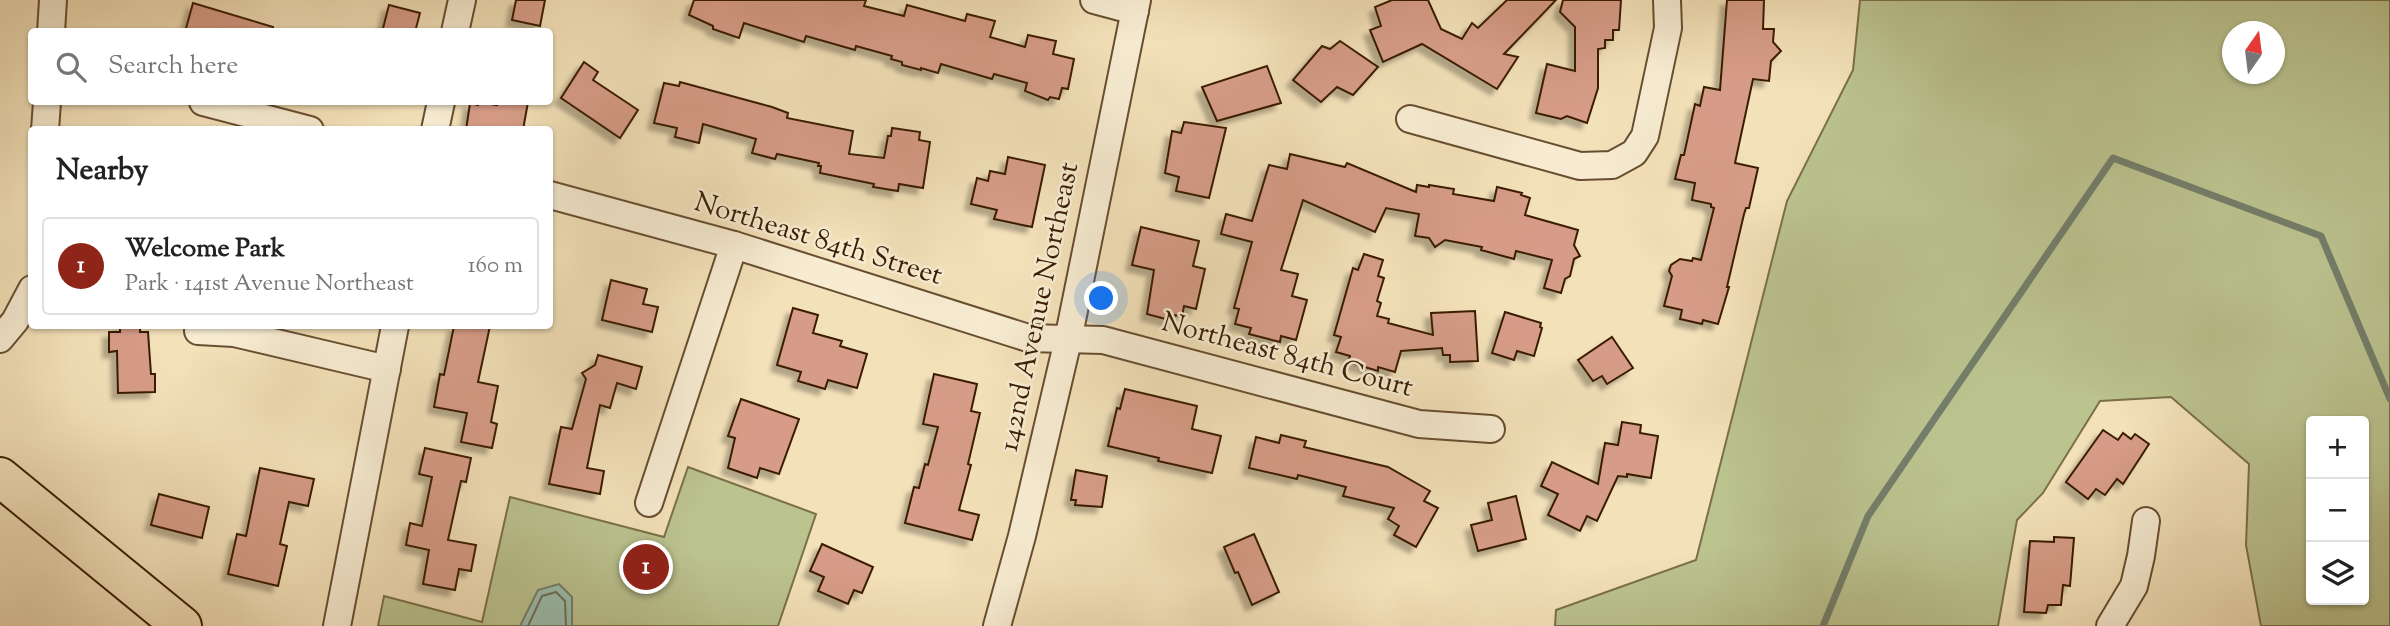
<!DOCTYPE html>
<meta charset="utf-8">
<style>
body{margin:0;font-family:"Sorts Mill Goudy",serif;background:#f6f6f6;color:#222}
.controls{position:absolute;right:21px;bottom:21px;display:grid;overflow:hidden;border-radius:7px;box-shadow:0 2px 5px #0004}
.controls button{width:63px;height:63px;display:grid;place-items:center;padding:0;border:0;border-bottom:2px solid #e0e0e0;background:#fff;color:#222;font:35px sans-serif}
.compass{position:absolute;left:2222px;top:21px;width:63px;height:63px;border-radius:50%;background:#fff;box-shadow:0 2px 5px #0004;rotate:14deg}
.you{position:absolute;left:1102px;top:299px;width:24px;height:24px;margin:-18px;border:5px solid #fff;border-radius:50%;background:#1a73e8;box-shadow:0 0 0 10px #1a73e833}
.badge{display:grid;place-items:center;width:46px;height:46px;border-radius:50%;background:#8f2418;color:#fff;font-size:23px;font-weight:700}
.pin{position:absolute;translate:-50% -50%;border:4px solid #fff;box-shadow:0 2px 7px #0006}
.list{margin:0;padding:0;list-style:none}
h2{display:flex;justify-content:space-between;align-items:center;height:91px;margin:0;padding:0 28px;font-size:30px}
h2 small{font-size:23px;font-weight:400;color:#767676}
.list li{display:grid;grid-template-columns:46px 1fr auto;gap:21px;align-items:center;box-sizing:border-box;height:98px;margin:0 14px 14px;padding:0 14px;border:2px solid #e0e0e0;border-radius:7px}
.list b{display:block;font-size:26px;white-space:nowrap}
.list p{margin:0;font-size:23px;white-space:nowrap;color:#767676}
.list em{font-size:23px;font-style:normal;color:#767676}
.icon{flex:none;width:38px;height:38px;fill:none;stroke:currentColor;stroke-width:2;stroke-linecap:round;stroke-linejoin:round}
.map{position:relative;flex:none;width:2390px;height:626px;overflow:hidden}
.search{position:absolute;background:#fff;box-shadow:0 2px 5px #0004;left:28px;top:28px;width:525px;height:77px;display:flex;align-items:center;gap:18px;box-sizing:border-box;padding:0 24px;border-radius:7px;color:#767676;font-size:26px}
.panel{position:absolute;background:#fff;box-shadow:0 2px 5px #0004;left:28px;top:126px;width:525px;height:203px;border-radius:7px}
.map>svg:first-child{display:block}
.green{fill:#bbc38f;stroke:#7a7049;stroke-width:2;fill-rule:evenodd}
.water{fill:#9bbeaf;stroke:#747e6a;stroke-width:2}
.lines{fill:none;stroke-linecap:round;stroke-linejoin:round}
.shore{stroke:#6a6e59;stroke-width:2}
.stream{stroke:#747e6a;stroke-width:7}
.building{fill:#d69c87;stroke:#3a1d03;stroke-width:2;filter:url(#shadow)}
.street-casing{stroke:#684e30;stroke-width:30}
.primary-casing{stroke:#3a1d03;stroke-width:42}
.street{stroke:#f7ecd2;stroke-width:26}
.primary{stroke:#f3e1b9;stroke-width:38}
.labels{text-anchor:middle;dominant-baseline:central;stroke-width:5;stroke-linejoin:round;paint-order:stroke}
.street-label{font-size:28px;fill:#3a1d03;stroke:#f7ecd2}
</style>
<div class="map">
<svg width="2390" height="626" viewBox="0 0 2390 626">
<defs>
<filter id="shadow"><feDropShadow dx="-6" dy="6" stdDeviation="2" flood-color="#0004"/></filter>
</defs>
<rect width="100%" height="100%" fill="#f3e1b9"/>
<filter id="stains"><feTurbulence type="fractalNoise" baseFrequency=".00286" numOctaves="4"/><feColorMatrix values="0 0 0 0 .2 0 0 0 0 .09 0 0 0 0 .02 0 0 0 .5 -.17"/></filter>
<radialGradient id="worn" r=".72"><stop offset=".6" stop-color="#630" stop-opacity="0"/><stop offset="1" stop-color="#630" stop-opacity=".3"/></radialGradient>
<g class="green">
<path d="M1860 0H2390V626H2261L2246 545 2249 464 2171 397 2100 401 2043 493 2017 520 1998 626H1555L1556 610 1696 560 1787 201 1853 70ZM2232 32H2274V74H2232ZM2311 421H2364V600H2311Z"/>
<path d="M688 467 816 514 778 626H378L384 596 482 622 510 497 664 537Z"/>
</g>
<path class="water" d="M559 584 572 597V626H520L538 590Z"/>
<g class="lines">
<path class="shore" d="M528 626 542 596 556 592 565 601 566 626"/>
<path class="stream" d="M1823 626 1868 516 2113 158 2321 236 2390 399"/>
</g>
<g class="building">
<path d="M516 0H545L540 26 512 20Z"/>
<path d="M694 0H866L864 6 904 16 907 5 965 21 967 14 995 21 990 37 1025 47 1028 35 1056 41 1053 54 1074 59 1068 89 1062 88 1059 99 1050 97 1048 100 1025 91 1027 83 994 74 992 79 941 64 938 73 921 68V70L902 65V62L891 59 892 56 856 46 855 50 806 36 804 42 744 23 739 38 713 29V26L689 15Z"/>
<path d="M1392 0H1428L1441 29 1462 39 1472 23 1478 28 1507 0H1556L1504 54 1518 57 1497 89 1422 44 1383 62 1370 30 1381 26 1375 7Z"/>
<path d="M1563 0H1621L1619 30H1613V40H1605V48L1598 49V88L1587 123 1567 116 1561 119 1536 113 1547 64 1575 71V27L1560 12Z"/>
<path d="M1727 0H1764L1763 29H1774L1773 42 1781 51 1771 61 1769 81 1753 79 1735 163 1758 168 1749 208H1746L1744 214 1727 287H1729L1718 324 1703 320 1702 324 1680 319 1682 310 1664 306 1672 276 1669 271 1671 265 1680 259 1692 261 1693 258 1701 260 1714 208 1711 207V204L1692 200 1695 183 1675 179 1681 155H1684L1695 104 1700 106 1704 87 1720 90Z"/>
<path d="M193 3 273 27V32H185Z"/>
<path d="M389 5 420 13 415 32H382Z"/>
<path d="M1340 41 1378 67 1353 95 1337 87 1321 102 1293 80 1322 46 1330 49Z"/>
<path d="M584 62 598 72 593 80 638 110 620 138 561 98Z"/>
<path d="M1267 66 1281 103 1217 121 1202 87Z"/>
<path d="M680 82 772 107 788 113 787 118 853 131 849 154 884 158 888 136H891L892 128 920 132 919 140 930 142 923 188 899 184 898 191 873 187 874 184 820 173 821 166H818L819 163 777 154 775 159 752 153 756 139 703 124 699 143 675 137 677 128 654 123 664 83 679 86Z"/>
<path d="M479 102 497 105 498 102H528L523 130H466L470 103 478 105Z"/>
<path d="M1184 122 1226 128 1209 198 1176 191 1179 177 1165 173 1172 131 1181 133Z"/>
<path d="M1290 154 1345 167 1347 163 1416 192 1417 185 1429 187V185L1454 189 1453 194 1494 201 1497 187 1522 193 1521 195 1530 198 1525 215 1578 230 1574 245 1580 256 1574 259 1570 276 1565 279 1561 293 1544 288 1552 260 1516 251 1514 259 1481 250 1482 247 1445 240 1435 247 1429 238 1415 236 1419 214 1386 208 1375 232 1303 200 1281 270 1298 274 1292 296 1307 300 1296 340 1281 336 1280 342 1249 334 1251 328 1235 324 1239 309 1234 308 1252 242 1221 234 1226 214 1252 221 1269 165 1287 169Z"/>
<path d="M1008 157 1045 165 1032 227 994 219 997 210 971 204 977 178 988 181 990 171 1005 174Z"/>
<path d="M1141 227 1199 241 1193 266 1205 269 1196 309 1184 306 1182 317 1175 315 1173 321 1147 314 1154 270 1132 265Z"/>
<path d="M1364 254 1383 260 1378 276 1384 278 1377 301 1381 303 1377 316 1389 319 1388 323 1433 335 1431 313 1475 311 1478 361 1450 362V355H1443L1442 348 1401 351 1395 372 1378 367V371L1348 362 1350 356 1336 352 1341 337 1334 335 1353 268 1358 270Z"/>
<path d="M611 280 647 289 643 304 658 307 652 332 602 320Z"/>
<path d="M793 308 818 315 813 333 842 341 840 346 867 354 857 388 828 380 825 389 798 381 801 372 777 365Z"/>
<path d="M1505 312 1541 323 1540 327 1542 328 1534 356 1517 351 1514 360 1492 353Z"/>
<path d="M120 326H140V332H148L151 374H155V392L118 393 117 351 109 352V332H120Z"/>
<path d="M454 326H490L478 382 498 386 491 422 497 424 492 448 461 442 467 413 434 407 440 374 444 375Z"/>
<path d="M1612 337 1633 368 1607 384 1602 376 1593 381 1578 360Z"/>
<path d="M598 355 642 367 636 389 617 383 610 408 600 405 587 468 604 471 600 494 549 484 561 427 572 429 586 379 582 373 595 365Z"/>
<path d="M934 374 977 384 971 411 980 413 968 464 971 465 959 510 979 515 972 540 905 523 914 487 919 488 925 464 928 465 938 427 923 424Z"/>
<path d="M1125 389 1197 406 1192 429 1221 436 1212 473 1158 461 1159 458 1108 446 1117 408 1120 409Z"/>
<path d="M741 399 799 419 779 474 760 468 757 478 728 468 735 438 728 436Z"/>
<path d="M1622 422 1641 425 1640 433 1658 436 1651 478 1627 474V477L1618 476 1597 521 1587 516 1580 531 1548 515 1558 494 1541 486 1552 462 1598 484 1605 443 1618 445Z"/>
<path d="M2103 430 2118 440 2123 433 2131 439 2135 434 2149 444 2123 484 2117 479 2105 495 2096 489 2088 499 2066 482Z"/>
<path d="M1281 435 1306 441 1304 447 1388 467 1430 491 1424 501 1438 508 1416 547 1394 535 1399 526 1388 519 1394 508 1343 496 1346 487 1298 475 1297 479 1249 468 1256 437 1279 443Z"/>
<path d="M425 448 471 458 466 482 461 481 448 540 476 545 471 571 459 569 455 590 423 584 429 550 406 545 410 523 422 526 432 477 419 474Z"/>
<path d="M260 468 314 479 308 506 289 502 280 544 287 546 278 586 228 574 237 534 246 536Z"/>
<path d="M1076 470 1107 476 1102 507 1075 505 1076 500H1071Z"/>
<path d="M159 494 209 507 202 538 151 525Z"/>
<path d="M1516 496 1526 539 1478 551 1471 525 1492 520 1488 503Z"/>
<path d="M1254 534 1279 592 1252 605 1238 572 1235 573 1224 547Z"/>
<path d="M2054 537 2074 538 2070 586 2063 585 2061 605H2048L2046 613 2024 612 2030 541 2054 542Z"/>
<path d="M822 544 873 567 862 593 854 590 848 604 818 591 824 577 810 571Z"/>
</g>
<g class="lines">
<g class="street-casing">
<g id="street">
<path d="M1094 0 1135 11"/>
<path d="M51 32 53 0"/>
<path d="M455 32 462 0"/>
<path d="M203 102 310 130"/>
<path d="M1410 119 1580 166 1612 165 1634 153 1645 136 1668 28 1667 0"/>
<path d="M45 130 47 102"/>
<path d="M435 130 441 102"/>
<path d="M550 195 734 245 1028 338 1103 340 1419 424 1491 429"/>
<path d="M198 331 234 333 387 369"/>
<path d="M0 339 15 321 32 289"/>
<path d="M649 503 734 245"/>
<path d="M337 626 395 326"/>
<path d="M997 626 1022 536 1068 340 1137 0"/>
<path d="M2110 626 2134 586 2141 556 2146 521"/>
</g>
</g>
<g class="primary-casing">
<path id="primary" d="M0 477 182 626"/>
</g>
<use href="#street" class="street"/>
<use href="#primary" class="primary"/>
</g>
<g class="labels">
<g class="street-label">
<text transform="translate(818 240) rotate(17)">Northeast 84th Street</text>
<text transform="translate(1040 307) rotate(-78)">142nd Avenue Northeast</text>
<text transform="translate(1287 356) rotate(15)">Northeast 84th Court</text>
</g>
</g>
<rect width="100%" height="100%" filter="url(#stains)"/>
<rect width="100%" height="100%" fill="url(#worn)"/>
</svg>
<div class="controls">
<button>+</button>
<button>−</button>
<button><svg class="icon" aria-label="layers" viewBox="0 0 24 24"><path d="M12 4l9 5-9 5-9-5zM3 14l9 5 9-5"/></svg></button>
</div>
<svg class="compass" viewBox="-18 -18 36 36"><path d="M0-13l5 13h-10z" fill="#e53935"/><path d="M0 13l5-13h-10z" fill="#767676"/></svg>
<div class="you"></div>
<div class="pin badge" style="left:646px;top:567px">1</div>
<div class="search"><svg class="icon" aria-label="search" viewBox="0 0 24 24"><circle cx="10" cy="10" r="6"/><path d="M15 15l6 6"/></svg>Search here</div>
<section class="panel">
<h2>Nearby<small></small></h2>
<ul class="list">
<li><span class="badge">1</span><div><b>Welcome Park</b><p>Park · 141st Avenue Northeast</p></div><em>160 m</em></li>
</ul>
</section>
</div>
